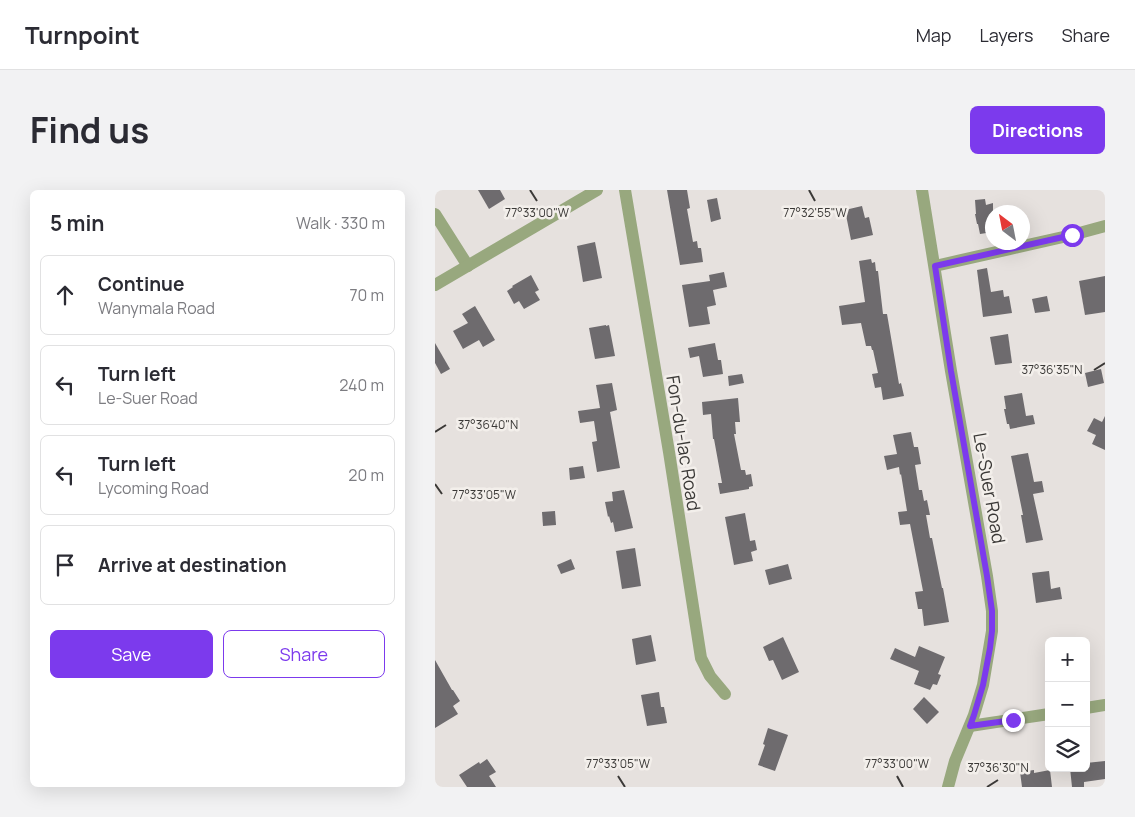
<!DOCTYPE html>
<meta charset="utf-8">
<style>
body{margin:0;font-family:Manrope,sans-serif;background:#f2f2f3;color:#2b2b33}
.controls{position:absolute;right:15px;bottom:15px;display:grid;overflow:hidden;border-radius:8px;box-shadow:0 5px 20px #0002}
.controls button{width:45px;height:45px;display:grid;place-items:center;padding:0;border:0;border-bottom:1px solid #e1e1e2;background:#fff;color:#2b2b33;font:25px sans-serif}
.compass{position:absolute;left:550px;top:15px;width:45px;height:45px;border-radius:50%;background:#fff;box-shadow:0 5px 20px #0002;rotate:328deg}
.stop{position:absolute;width:15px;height:15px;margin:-11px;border:4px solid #7c3aed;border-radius:50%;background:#fff}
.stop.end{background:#7c3aed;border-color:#fff;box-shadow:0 1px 5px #0008}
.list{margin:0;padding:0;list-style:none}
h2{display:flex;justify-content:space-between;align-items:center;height:65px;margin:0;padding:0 20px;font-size:21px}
h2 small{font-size:16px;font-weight:400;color:#7c7c81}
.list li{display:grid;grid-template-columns:32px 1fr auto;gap:15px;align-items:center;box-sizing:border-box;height:80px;margin:0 10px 10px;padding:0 10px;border:1px solid #e1e1e2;border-radius:8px}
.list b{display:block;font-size:19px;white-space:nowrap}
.list p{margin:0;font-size:16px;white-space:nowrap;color:#7c7c81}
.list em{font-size:16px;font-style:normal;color:#7c7c81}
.actions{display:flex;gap:10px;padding:15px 20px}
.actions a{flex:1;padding:11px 0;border:1px solid #7c3aed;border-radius:8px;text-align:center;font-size:18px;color:#7c3aed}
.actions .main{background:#7c3aed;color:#fff}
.icon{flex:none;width:28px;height:28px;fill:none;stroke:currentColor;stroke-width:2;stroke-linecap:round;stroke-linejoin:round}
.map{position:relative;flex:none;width:670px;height:597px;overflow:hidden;border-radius:8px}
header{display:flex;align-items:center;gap:30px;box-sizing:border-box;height:70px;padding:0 25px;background:#fff;border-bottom:1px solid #e1e1e2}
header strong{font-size:24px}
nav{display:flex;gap:28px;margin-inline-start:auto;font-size:18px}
.intro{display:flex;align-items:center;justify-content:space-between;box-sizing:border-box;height:120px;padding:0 30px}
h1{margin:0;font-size:35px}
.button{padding:12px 22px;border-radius:8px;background:#7c3aed;color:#fff;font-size:18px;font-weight:700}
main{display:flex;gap:30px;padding:0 30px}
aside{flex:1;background:#fff;border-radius:8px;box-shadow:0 5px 20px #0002}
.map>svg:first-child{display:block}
.building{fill:#6e6b6e}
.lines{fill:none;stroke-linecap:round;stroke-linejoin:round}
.minor{stroke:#98a87e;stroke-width:12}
.route{stroke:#7c3aed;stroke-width:6}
.ticks{fill:none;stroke:#3b3937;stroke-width:2}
.labels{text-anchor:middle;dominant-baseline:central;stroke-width:5;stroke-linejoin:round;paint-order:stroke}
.street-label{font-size:18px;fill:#3b3937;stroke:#f3efeb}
.ticks-label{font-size:12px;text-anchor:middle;fill:#3b3937;stroke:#f3efeb;stroke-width:5;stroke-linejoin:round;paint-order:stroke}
</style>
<header>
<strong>Turnpoint</strong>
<nav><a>Map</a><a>Layers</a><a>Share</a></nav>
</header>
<div class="intro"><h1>Find us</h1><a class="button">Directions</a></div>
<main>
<aside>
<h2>5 min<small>Walk · 330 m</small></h2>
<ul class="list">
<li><svg class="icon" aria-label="ahead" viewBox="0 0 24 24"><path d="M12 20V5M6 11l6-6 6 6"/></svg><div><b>Continue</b><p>Wanymala Road</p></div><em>70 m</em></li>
<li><svg class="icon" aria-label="left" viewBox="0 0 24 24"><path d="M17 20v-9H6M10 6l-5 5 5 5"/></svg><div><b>Turn left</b><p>Le-Suer Road</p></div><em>240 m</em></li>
<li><svg class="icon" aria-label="left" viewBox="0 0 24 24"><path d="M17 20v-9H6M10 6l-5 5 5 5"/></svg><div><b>Turn left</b><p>Lycoming Road</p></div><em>20 m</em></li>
<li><svg class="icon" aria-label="arrive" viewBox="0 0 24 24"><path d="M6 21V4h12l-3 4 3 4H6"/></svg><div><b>Arrive at destination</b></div></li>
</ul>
<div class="actions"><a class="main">Save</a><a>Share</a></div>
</aside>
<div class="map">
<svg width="670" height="597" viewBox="0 0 670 597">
<rect width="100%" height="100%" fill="#e6e1de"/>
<g class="building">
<path d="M43 0H65L70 9 54 19Z"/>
<path d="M232 0H252L255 18 252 19 258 52 262 51 263 58H266L268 72 245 75Z"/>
<path d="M282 8 286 29 276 32 272 10Z"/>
<path d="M550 9 551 15 558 13V42L545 44 543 34H542L540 24H541L540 10Z"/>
<path d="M427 16 430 28 434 27 438 45 416 50 410 20Z"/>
<path d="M160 52 167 88 148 92 142 56Z"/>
<path d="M436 69 437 73 440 72 441 81H443L448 124H452L464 194 466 193 469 206 448 210 446 197 440 198 437 184 443 183 438 160H437L436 156H431L426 133 407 135 404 116 430 112 424 71Z"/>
<path d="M552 78 556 102 568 100 569 107 574 106 577 123 548 127 542 80Z"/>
<path d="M289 82 292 97 278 100 281 115 272 117 275 134 254 137 247 95 275 91 274 85Z"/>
<path d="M96 85 104 100 100 102 105 110 89 119 84 111 79 114 72 101 78 97 77 96Z"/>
<path d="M670 86V122L650 125 644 91Z"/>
<path d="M612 106 615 121 600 123 597 109Z"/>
<path d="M40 116 60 150 48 157 44 150 28 159 18 141 33 133 27 124Z"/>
<path d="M171 135V136L174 135 180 166 160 169 154 138Z"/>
<path d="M573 144 577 173 560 175 555 147Z"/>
<path d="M0 153 15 179 6 184 0 173Z"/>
<path d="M280 153 283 170H286L288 184 268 187 264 166 255 168 253 158Z"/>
<path d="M666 179 669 193 653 197 650 183Z"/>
<path d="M307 184 309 193 294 196 293 186Z"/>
<path d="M177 193 182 220 175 222 185 278 162 282 157 252 162 251 159 231 145 233 143 221 165 218 161 195Z"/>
<path d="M587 203 591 226 598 225 600 234 575 239 574 234H572L569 219H571L569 206Z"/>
<path d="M303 208 305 232H300L301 244H299L306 280H310L311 285 316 284 318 296 314 297V299L285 304 283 293H287L279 249H278L276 224 268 225 267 212Z"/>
<path d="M670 226V260L657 254 661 245 652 241 659 228 667 232Z"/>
<path d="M476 242 479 257H483L486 274 480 275 484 300H487L489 311 492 310 495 325H491L495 348H497L507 398H508L514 432 489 436 487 419H483L480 402 488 401 475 334 465 335 463 322 472 321 466 284 465 285 464 277 452 280 449 266 462 264 458 245Z"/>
<path d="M593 263 599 292 607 291 609 302 598 304 608 350 591 353 586 325H588L576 266Z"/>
<path d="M148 276 150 288 135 290 134 278Z"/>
<path d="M189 300 198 338 180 342 178 332 176 333 174 326 173 327 170 312 178 311 177 302Z"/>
<path d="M120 321 121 335 108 336 107 322Z"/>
<path d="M310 323 315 351 320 350 322 360 316 362 318 371 299 375 290 327Z"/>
<path d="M200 358 206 396 187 399 181 361Z"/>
<path d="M136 369 140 379 126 384 122 375Z"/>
<path d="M353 374 357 389 334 395 330 380Z"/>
<path d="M614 381 616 399 625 397 627 409 601 413 597 383Z"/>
<path d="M216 445 221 471 201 475 197 449Z"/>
<path d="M348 447 364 482 347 490 338 470 334 471 328 457Z"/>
<path d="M484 456 510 467 503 484 506 485 502 495 498 494 495 500 479 494 484 481 455 469 460 458 480 467Z"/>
<path d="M0 470 17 500H18L25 511 18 516 23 524 0 538Z"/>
<path d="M224 502 226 517H229L232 533 212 536 206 505Z"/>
<path d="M489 507 504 522 492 534 478 519Z"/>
<path d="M333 538 353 545 340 581 323 575 330 555 328 554Z"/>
<path d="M52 569 61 582 54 586 61 597H32L24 585 44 572 45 574Z"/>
<path d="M670 571V589L649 592V597H637L635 578H651V573Z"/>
<path d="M599 580V583L615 580 617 597H587L585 582Z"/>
</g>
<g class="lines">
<g class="minor">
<path d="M190 0 234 262 266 468 275 486 290 504"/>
<path d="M487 0 516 181 552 386 557 421V441L548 495 539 525 520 571 513 597"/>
<path d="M0 24 33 76"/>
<path d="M500 76 637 45 670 36"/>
<path d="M0 95 162 0"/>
<path d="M651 518 670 515"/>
<path d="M535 536 614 524"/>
</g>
</g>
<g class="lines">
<path class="route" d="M578 530 535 536 539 525 548 495 555 458 557 441V421L552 386 516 181 500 76 637 45"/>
</g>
<path class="ticks" d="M95 0 102 11M374 0 380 11M659 180 670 173M0 242 11 235M0 294 7 304M183 586 190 597M462 586 468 597M552 597 563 590"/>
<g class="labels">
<g class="street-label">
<text transform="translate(249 253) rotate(81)">Fon-du-lac Road</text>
<text transform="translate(555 298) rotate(80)">Le-Suer Road</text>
</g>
</g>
<g class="ticks-label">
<text x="102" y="27">77°33'00"W</text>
<text x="380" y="27">77°32'55"W</text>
<text x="617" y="184">37°36'35"N</text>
<text x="53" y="239">37°36'40"N</text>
<text x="49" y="309">77°33'05"W</text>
<text x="183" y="578">77°33'05"W</text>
<text x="462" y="578">77°33'00"W</text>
<text x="563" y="582">37°36'30"N</text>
</g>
</svg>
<div class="controls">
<button>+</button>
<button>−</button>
<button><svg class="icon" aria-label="layers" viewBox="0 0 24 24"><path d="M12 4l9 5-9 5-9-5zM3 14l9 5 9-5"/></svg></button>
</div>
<svg class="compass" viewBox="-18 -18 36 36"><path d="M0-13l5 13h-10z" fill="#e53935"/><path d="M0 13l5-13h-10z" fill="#7c7c81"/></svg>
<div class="stop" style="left:637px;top:45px"></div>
<div class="stop end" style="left:578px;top:530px"></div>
</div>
</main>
